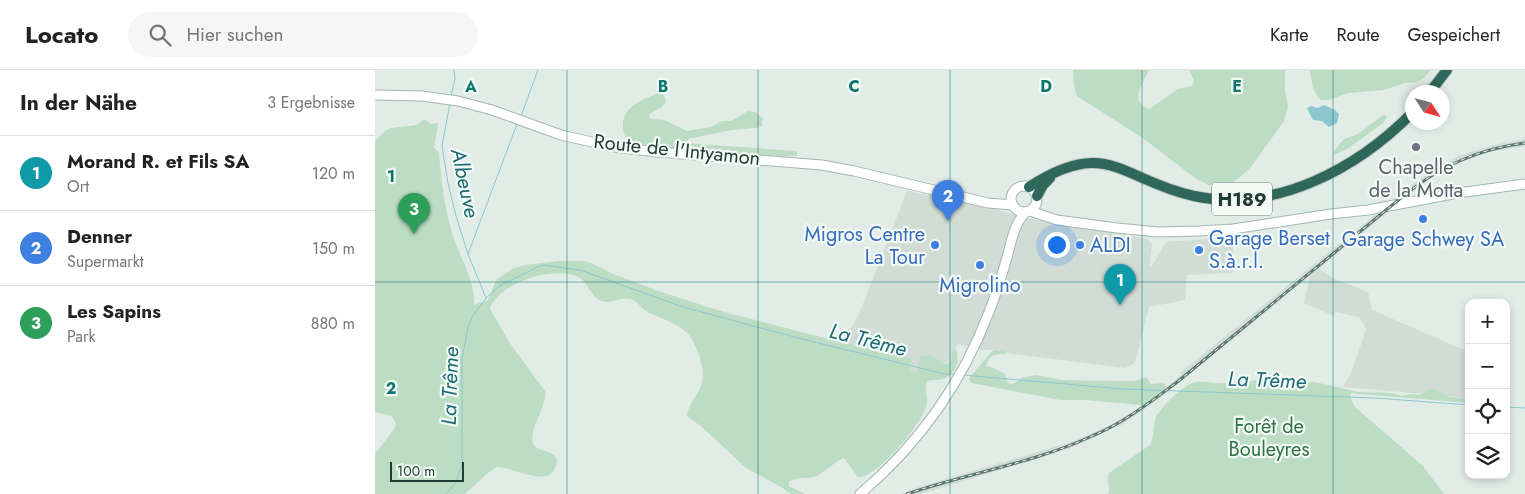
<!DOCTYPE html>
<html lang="de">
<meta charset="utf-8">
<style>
body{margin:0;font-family:Jost,sans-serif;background:#f6f6f6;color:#222}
.controls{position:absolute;right:15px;bottom:15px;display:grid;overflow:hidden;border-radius:10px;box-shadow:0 2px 8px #0003}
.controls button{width:45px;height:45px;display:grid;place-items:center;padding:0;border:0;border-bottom:1px solid #e0e0e0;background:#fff;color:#222;font:25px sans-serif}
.compass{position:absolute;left:1030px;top:15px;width:45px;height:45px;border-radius:50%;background:#fff;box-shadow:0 2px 8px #0003;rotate:126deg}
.scale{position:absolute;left:15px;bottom:12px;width:74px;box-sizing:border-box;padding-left:5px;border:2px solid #233d35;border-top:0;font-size:14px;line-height:18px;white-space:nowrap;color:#233d35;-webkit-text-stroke:4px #f3f9f5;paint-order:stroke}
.you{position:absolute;left:681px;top:174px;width:18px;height:18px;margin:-12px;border:4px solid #fff;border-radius:50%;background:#1a73e8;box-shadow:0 0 0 8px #1a73e833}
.badge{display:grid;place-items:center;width:32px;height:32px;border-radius:50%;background:#ea580c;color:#fff;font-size:16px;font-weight:700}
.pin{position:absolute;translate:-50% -41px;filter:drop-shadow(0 1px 2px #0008)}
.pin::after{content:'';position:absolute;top:26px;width:18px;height:15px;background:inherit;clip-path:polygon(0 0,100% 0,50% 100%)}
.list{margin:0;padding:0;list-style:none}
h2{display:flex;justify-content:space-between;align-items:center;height:65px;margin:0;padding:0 20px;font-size:21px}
h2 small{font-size:16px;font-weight:400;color:#767676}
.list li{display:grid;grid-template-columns:32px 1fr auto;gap:15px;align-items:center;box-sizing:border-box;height:75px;padding:0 20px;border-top:1px solid #e0e0e0}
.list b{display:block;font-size:19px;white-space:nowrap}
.list p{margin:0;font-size:16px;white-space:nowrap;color:#767676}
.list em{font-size:16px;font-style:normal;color:#767676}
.icon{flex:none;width:28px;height:28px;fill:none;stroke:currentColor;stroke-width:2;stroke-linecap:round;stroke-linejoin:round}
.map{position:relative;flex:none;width:1150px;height:424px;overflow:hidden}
header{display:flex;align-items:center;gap:30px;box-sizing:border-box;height:70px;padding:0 25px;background:#fff;border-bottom:1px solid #e0e0e0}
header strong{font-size:24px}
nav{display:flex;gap:28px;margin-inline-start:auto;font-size:18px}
.search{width:350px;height:45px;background:#f6f6f6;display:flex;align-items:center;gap:12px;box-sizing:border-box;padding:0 18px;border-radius:28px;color:#767676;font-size:19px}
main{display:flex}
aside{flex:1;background:#fff}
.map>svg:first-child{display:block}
.built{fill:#d1dcd6}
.green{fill:#bcddc4}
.water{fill:#8cc7cf}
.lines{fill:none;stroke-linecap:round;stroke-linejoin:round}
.stream{stroke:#8cc7cf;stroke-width:1}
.secondary-casing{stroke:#a1b7af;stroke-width:11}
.highway-casing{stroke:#c1c9c6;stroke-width:12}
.secondary{stroke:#fff;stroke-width:9}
.highway{stroke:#2f685b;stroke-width:10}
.rail-casing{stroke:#5d7870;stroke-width:3}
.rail{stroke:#f3f9f5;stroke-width:1;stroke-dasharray:4;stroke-linecap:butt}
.grid{fill:none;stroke:#0f766e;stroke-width:1;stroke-opacity:0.55}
.worship-dot{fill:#6b7280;stroke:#f3f9f5;stroke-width:2}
.shop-dot{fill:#3f7fe0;stroke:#f3f9f5;stroke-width:2}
.labels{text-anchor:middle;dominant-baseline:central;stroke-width:4.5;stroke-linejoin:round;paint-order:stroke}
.shield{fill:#f3f9f5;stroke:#61756f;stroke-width:1}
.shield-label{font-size:19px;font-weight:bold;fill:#233d35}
.street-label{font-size:20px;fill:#233d35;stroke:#f3f9f5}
.worship-label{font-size:20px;fill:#5b616d;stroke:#f3f9f5}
.shop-label{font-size:20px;fill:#366cbe;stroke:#f3f9f5;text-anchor:start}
.park-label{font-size:20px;fill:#2e7246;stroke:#f3f9f5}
.water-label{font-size:21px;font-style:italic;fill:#1e6b77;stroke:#f3f9f5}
.grid-label{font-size:16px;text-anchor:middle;font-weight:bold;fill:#0f766e;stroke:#f3f9f5;stroke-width:4.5;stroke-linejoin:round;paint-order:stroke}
</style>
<header>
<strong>Locato</strong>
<div class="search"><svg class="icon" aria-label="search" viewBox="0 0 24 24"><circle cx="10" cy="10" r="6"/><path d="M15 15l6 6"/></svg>Hier suchen</div>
<nav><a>Karte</a><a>Route</a><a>Gespeichert</a></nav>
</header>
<main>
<aside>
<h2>In der Nähe<small>3 Ergebnisse</small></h2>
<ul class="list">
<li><span class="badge" style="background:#0f9aa8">1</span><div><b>Morand R. et Fils SA</b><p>Ort</p></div><em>120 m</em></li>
<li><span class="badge" style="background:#3f7fe0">2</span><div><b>Denner</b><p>Supermarkt</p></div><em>150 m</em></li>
<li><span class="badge" style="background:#2e9e5b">3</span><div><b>Les Sapins</b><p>Park</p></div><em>880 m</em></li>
</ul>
</aside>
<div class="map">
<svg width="1150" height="424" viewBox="0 0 1150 424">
<rect width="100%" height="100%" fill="#e2ece7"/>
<g class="built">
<path d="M1150 69V76L1114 82 1089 91 1056 108 1030 128 944 199 960 209 993 222 997 240 1094 282V328L968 317 976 303 991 260 989 254 984 247 961 242 959 246 929 233 935 206 784 329 748 354 693 379 546 424H525L544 417 699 371 738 354 762 339 795 314 807 304 806 302 870 250 1043 110 1083 86 1119 75Z"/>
<path d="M532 121 609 136 650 148 772 169 777 175 775 195 777 196 791 172 858 167V203L812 205 810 230 774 237 760 293 750 298 631 283 624 280H606L583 274 572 294 545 288 543 300 540 303H537L534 299 537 290 532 287H526L467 273 469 266 479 254 486 239Z"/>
</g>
<g class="green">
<path d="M698 0H774C768 14 754 31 774 39L803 19 817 16 819 11 814 0H910V19L913 37 909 51 876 97 863 109 852 115 843 116 833 115 820 108 769 69 702 26 699 16Z"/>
<path d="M934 0H1056L1049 8 1042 12 1030 13 1009 20 974 23 953 30H946C936 21 938 11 934 0Z"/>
<path d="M285 22 289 24 291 32 287 37 274 44V46L276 49 289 50 312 61 336 57 347 51H356L373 41 380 42 388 48 387 56 382 58 357 60 313 69 312 73 418 81 422 82V86H406L290 79 255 72C250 68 249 64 248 58 246 36 268 30 285 22Z"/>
<path d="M1008 45H1010L1012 48 1008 53 974 78 959 85 958 82 969 69 983 64Z"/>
<path d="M49 49 56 54 63 53V56L59 78 64 82C66 112 70 141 79 169 87 191 100 211 99 235L113 230 121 210 137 199 150 195 183 191H209L216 193 236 203 286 222 349 242 504 282 532 287 537 290 534 299 537 303H540C546 298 542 290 547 285L557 286 569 294H572L575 291 578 281 581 279C586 290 580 305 568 309 563 311 557 309 552 311 549 319 554 328 551 337 545 355 503 408 483 407L469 388C459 392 451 401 442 406 432 410 422 406 414 412V416L430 424H416L406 417 371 398 328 358 312 346C313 337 318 330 323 322 333 306 326 288 318 271 311 255 285 249 271 241 265 237 262 231 256 229 246 226 236 235 226 231 215 226 214 214 205 208 183 194 123 212 115 239L134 272 170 321C173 336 151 363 159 375 164 382 175 379 182 389 180 423 138 397 122 397L113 403 90 424H0V384L19 359 21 354 17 346 0 342V71L10 61 16 58 42 55Z"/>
<path d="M620 280 629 281 631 284 618 285 612 292 611 296 619 298 630 304 632 311 635 314 640 313 646 308 660 305 688 310 741 311H760L771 307 776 314 789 313 792 318 774 332 766 335 710 330H685L596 313 594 308 617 281Z"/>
<path d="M883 310 940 312 983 322 1016 323 1027 326 1035 324 1045 325 1054 320 1059 319 1074 327 1094 329V333L984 324 977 323 975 326 980 337 1048 396 1069 424H733C736 417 730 411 734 403L775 375C780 366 777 354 782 345 788 336 806 317 817 313 825 310 836 313 844 313 857 314 870 312 883 310Z"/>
</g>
<path class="water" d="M949 35 960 40 964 44 962 53 954 57 947 51 938 50 932 38 936 36 943 38Z"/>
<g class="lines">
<g class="stream">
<path d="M76 26 80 9 79 0"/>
<path d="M75 33 67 76 73 113 81 146 93 184 111 228"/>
<path d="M146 46 163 0"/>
<path d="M93 184 142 54"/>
<path d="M588 305 747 319 1000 328 1094 335"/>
<path d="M1131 337 1150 338"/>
<path d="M71 424 81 412 87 395V289L93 257 97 247 111 228 126 215 167 195 205 200 308 237 427 269 570 304H579"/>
</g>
<g class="secondary-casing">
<g id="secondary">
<path d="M0 25 47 26 83 31 117 40 186 65 239 77 282 82 447 95 479 101 613 133 638 135"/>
<circle cx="649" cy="129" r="13"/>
<path d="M655 141 682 150 742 158 783 162 824 161 858 159 956 144 993 140 1083 123 1150 114"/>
<path d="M485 424C543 375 587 313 614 242 621 225 626 208 631 191 636 175 638 154 651 142"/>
</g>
</g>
<g class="highway-casing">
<g id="highway">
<path d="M1055 22 1072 0"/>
<path d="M654 117C733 66 746 110 819 126 900 143 982 99 1038 42"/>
<path d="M662 126 668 115 675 108"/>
</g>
</g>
<use href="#secondary" class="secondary"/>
<use href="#highway" class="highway"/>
<g class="rail-casing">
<path id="rail" d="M532 424C593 403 659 393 717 366 748 353 774 333 801 313L1027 127C1064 97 1102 79 1150 73"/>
</g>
<use href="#rail" class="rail"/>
</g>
<path class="grid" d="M192 0V424M383 0V424M575 0V424M767 0V424M958 0V424M0 212H1150"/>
<circle class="worship-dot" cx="1041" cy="77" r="5"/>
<g class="shop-dot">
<circle cx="1048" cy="149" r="5"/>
<circle cx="560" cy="175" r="5"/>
<circle cx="705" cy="175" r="5"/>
<circle cx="824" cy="180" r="5"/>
<circle cx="605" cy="195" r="5"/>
</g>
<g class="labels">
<rect class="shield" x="837" y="112.5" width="60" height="33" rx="4"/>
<g class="shield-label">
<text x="867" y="129">H189</text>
</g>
<g class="street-label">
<text transform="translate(302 80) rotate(6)">Route de l'Intyamon</text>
</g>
<g class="worship-label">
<text x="1041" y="97">Chapelle<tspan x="1041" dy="23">de la Motta</tspan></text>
</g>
<g class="shop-label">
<text x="550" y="164" text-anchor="end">Migros Centre<tspan x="550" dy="23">La Tour</tspan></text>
<text x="834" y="168">Garage Berset<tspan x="834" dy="23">S.à.r.l.</tspan></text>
<text x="1048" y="169" text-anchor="middle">Garage Schwey SA</text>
<text x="715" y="175">ALDI</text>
<text x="605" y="215" text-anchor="middle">Migrolino</text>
</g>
<g class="park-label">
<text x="894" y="356">Forêt de<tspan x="894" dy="23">Bouleyres</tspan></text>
</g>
<g class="water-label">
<text transform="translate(90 113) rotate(78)">Albeuve</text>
<text transform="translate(493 270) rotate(14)">La Trême</text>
<text transform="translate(892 310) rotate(2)">La Trême</text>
<text transform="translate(75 316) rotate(-88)">La Trême</text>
</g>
</g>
<g class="grid-label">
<text x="96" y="22">A</text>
<text x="288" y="22">B</text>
<text x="479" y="22">C</text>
<text x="671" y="22">D</text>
<text x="862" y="22">E</text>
<text x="16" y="112">1</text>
<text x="16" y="324">2</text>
</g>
</svg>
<div class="controls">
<button>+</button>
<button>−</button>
<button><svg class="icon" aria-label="locate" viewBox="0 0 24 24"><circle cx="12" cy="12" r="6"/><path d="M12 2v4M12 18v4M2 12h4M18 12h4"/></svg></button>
<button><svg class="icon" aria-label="layers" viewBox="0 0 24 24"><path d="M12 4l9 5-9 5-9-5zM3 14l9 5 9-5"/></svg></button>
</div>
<svg class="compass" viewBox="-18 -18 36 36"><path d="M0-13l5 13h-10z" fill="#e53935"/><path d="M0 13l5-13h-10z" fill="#767676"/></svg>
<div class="scale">100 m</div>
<div class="you"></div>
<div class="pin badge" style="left:745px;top:235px;background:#0f9aa8">1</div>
<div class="pin badge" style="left:573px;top:151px;background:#3f7fe0">2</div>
<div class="pin badge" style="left:39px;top:164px;background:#2e9e5b">3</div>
</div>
</main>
